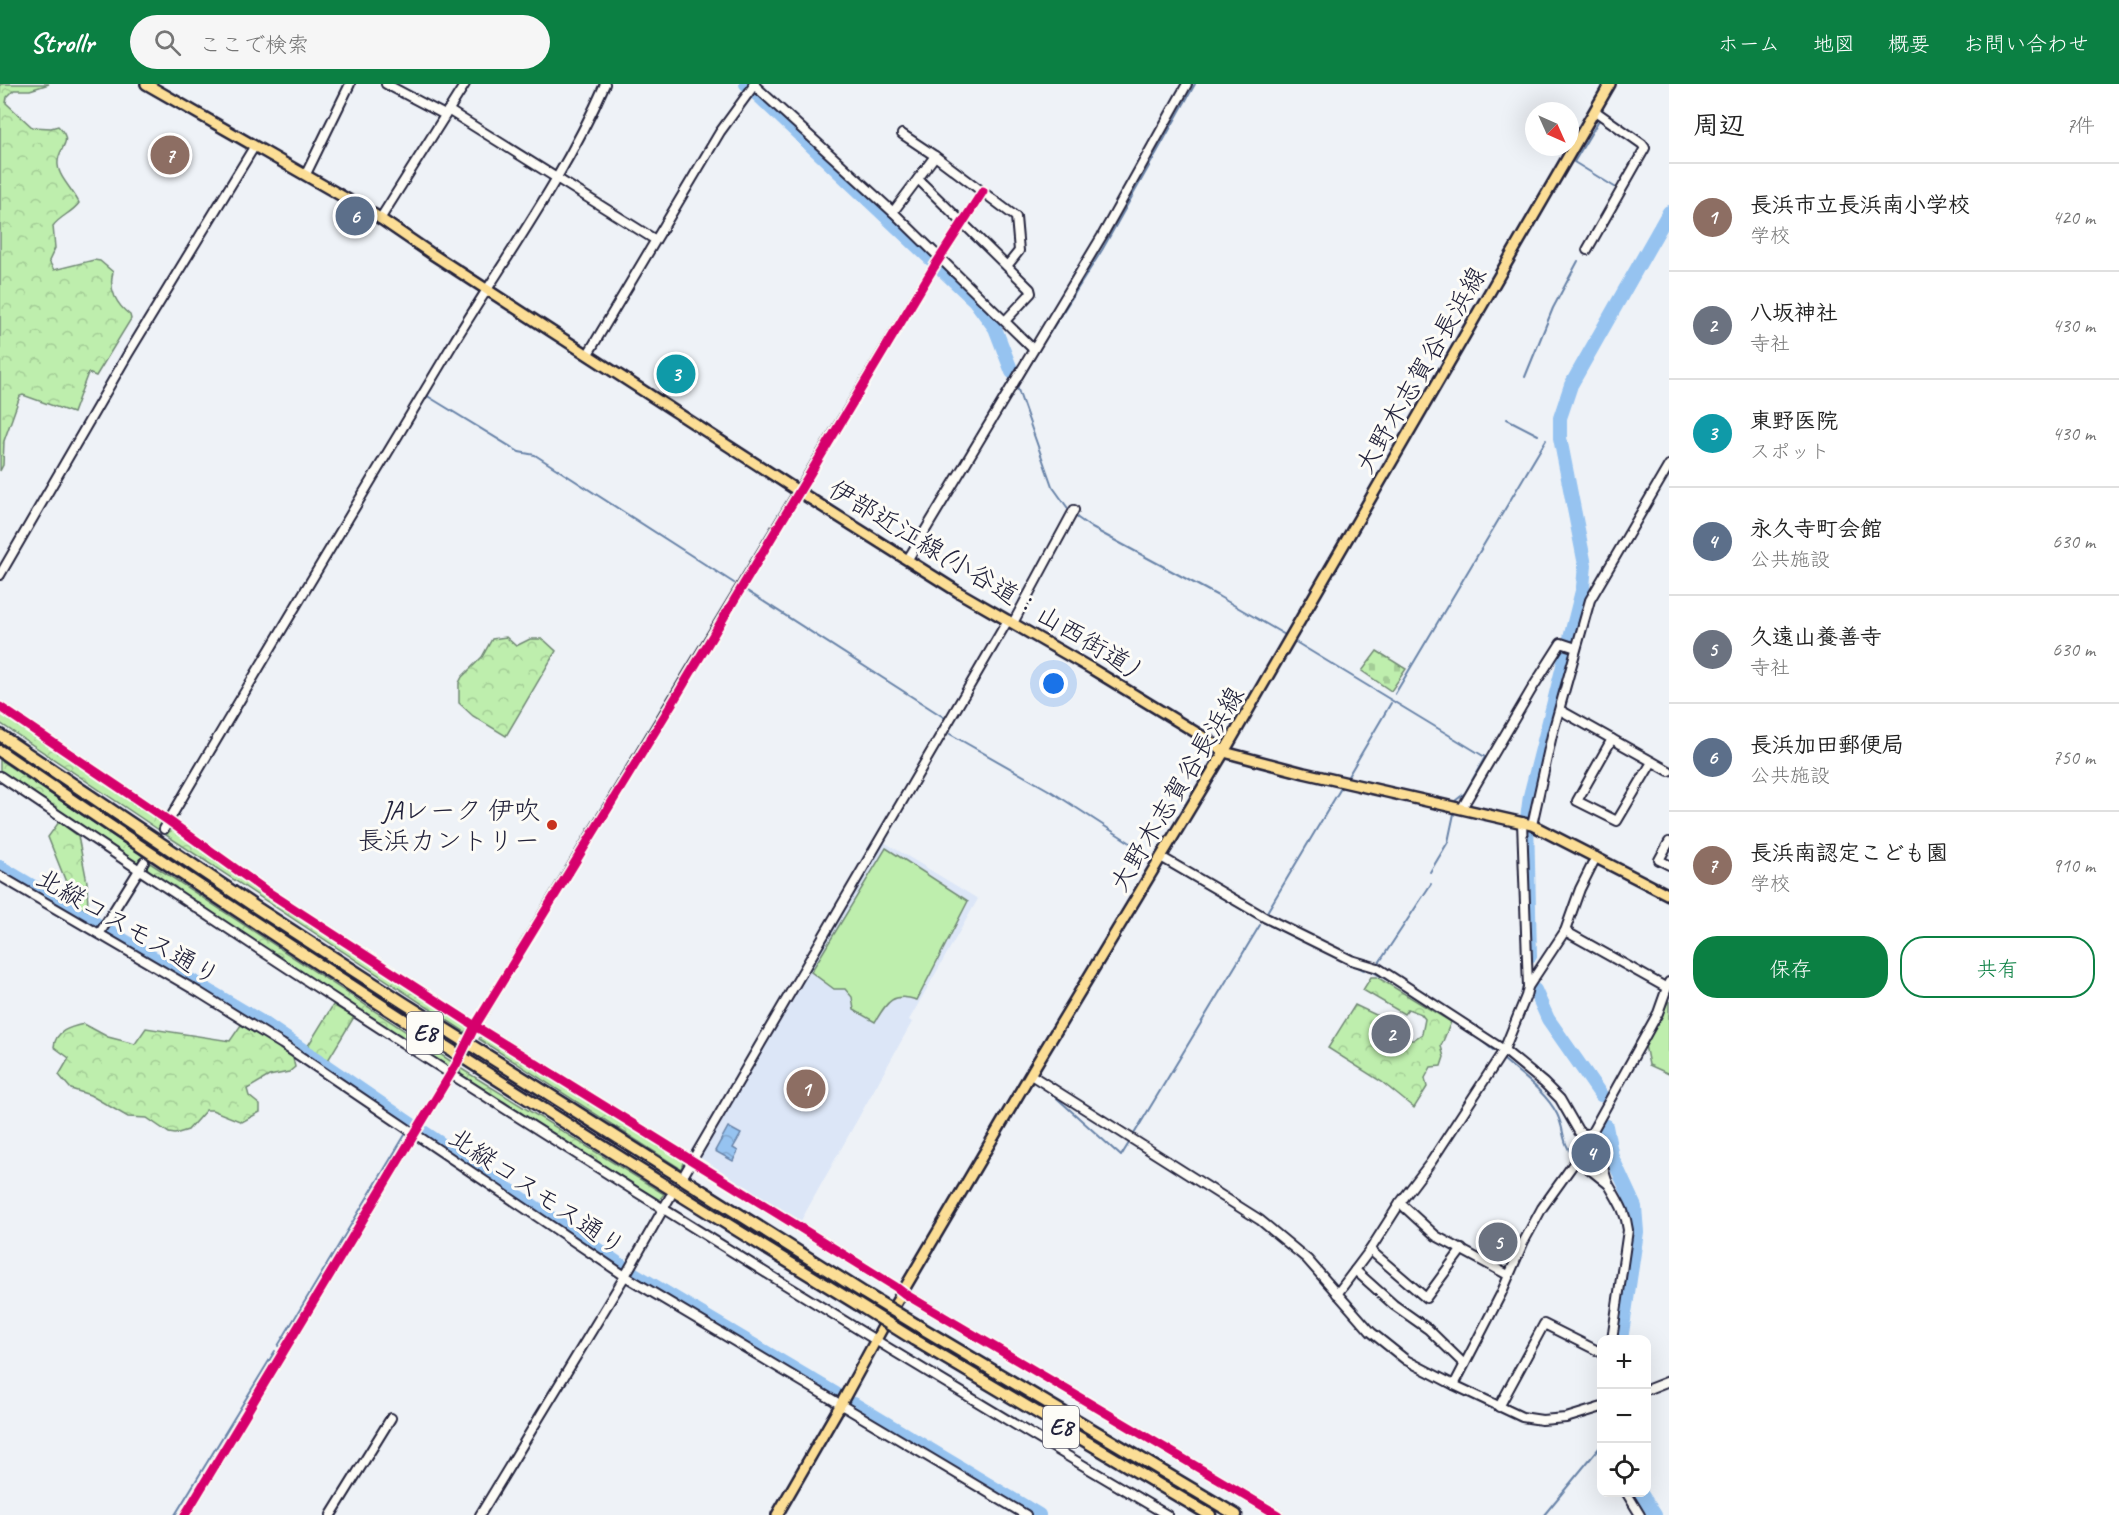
<!DOCTYPE html>
<html lang="ja">
<meta charset="utf-8">
<style>
body{margin:0;font-family:Caveat,"Klee One",sans-serif;background:#f6f6f6;color:#222}
.controls{position:absolute;right:18px;bottom:18px;display:grid;overflow:hidden;border-radius:12px;box-shadow:0 6px 24px #0002}
.controls button{width:54px;height:54px;display:grid;place-items:center;padding:0;border:0;border-bottom:2px solid #e0e0e0;background:#fff;color:#222;font:30px sans-serif}
.compass{position:absolute;left:1525px;top:18px;width:54px;height:54px;border-radius:50%;background:#fff;box-shadow:0 6px 24px #0002;rotate:135deg}
.you{position:absolute;left:1054px;top:600px;width:21px;height:21px;margin:-15px;border:4px solid #fff;border-radius:50%;background:#1a73e8;box-shadow:0 0 0 9px #1a73e833}
.badge{display:grid;place-items:center;width:39px;height:39px;border-radius:50%;background:#0b8043;color:#fff;font-size:20px;font-weight:700}
.pin{position:absolute;translate:-50% -50%;border:3px solid #fff;box-shadow:0 2px 6px #0006}
.list{margin:0;padding:0;list-style:none}
h2{display:flex;justify-content:space-between;align-items:center;height:78px;margin:0;padding:0 24px;font-size:26px}
h2 small{font-size:20px;font-weight:400;color:#767676}
.list li{display:grid;grid-template-columns:39px 1fr auto;gap:18px;align-items:center;box-sizing:border-box;height:108px;padding:0 24px;border-top:2px solid #e0e0e0}
.list b{display:block;font-size:22px;white-space:nowrap}
.list p{margin:0;font-size:20px;white-space:nowrap;color:#767676}
.list em{font-size:20px;font-style:normal;color:#767676}
.actions{display:flex;gap:12px;padding:18px 24px}
.actions a{flex:1;padding:14px 0;border:2px solid #0b8043;border-radius:24px;text-align:center;font-size:21px;color:#0b8043}
.actions .main{background:#0b8043;color:#fff}
.icon{flex:none;width:33px;height:33px;fill:none;stroke:currentColor;stroke-width:2;stroke-linecap:round;stroke-linejoin:round}
.map{position:relative;flex:none;width:1669px;height:1431px;overflow:hidden}
header{display:flex;align-items:center;gap:36px;box-sizing:border-box;height:84px;padding:0 30px;background:#0b8043;color:#fff}
header strong{font-size:28px}
nav{display:flex;gap:33px;margin-inline-start:auto;font-size:21px}
.search{width:420px;height:54px;background:#f6f6f6;display:flex;align-items:center;gap:15px;box-sizing:border-box;padding:0 21px;border-radius:33px;color:#767676;font-size:22px}
main{display:flex}
aside{flex:1;background:#fff}
.map>svg:first-child{display:block}
.built{fill:#dce6f7}
.grass{fill:#beeead;stroke:#708874;stroke-width:1.5}
.forest{fill:url(#forest-crowns);stroke:#708874;stroke-width:1.5}
.cemetery{fill:url(#cemetery-stones);stroke:#708874;stroke-width:1.5}
.water{fill:url(#water-waves);stroke:#6883a8;stroke-width:1.5}
.lines{fill:none;stroke-linecap:round;stroke-linejoin:round}
.stream{stroke:#6883a8;stroke-width:2}
.river{stroke:#96c3f0;stroke-width:14}
.minor-tunnel{stroke:#c5c8d1;stroke-width:8;stroke-dasharray:8 4;stroke-linecap:butt}
.minor-casing{stroke:#22223b;stroke-width:12}
.major-casing{stroke:#22223b;stroke-width:14}
.highway-casing{stroke:#22223b;stroke-width:15}
.minor{stroke:#fdfcf7;stroke-width:8}
.major{stroke:#fcde96;stroke-width:9}
.highway{stroke:#fcde96;stroke-width:10}
.highway-bridge-casing{stroke:#22223b;stroke-width:15;stroke-linecap:butt}
.highway-bridge{stroke:#fcde96;stroke-width:10}
.cycleway-casing{stroke:#fdfcf7;stroke-width:13}
.cycleway{stroke:#d6006c;stroke-width:9}
.poi-dot{fill:#c8321e;stroke:#fdfcf7;stroke-width:2}
.labels{text-anchor:middle;dominant-baseline:central;stroke-width:6;stroke-linejoin:round;paint-order:stroke}
.shield{fill:#fdfcf7;stroke:#646373;stroke-width:1.5}
.shield-label{font-size:24px;font-weight:bold;fill:#22223b}
.street-label{font-size:26px;fill:#22223b;stroke:#fdfcf7}
.poi-label{font-size:26px;fill:#22223b;stroke:#fdfcf7;text-anchor:end}
</style>
<header>
<strong>Strollr</strong>
<div class="search"><svg class="icon" aria-label="search" viewBox="0 0 24 24"><circle cx="10" cy="10" r="6"/><path d="M15 15l6 6"/></svg>ここで検索</div>
<nav><a>ホーム</a><a>地図</a><a>概要</a><a>お問い合わせ</a></nav>
</header>
<main>
<div class="map">
<svg width="1669" height="1431" viewBox="0 0 1669 1431">
<defs>
<pattern id="forest-crowns" width="20" height="18" patternUnits="userSpaceOnUse" patternTransform="scale(1.5)"><rect width="20" height="18" fill="#beeead"/><path d="M2 6a3 3 0 1 1 6 0M12 15a3 3 0 1 1 6 0" fill="none" stroke="#a3cc96"/></pattern>
<pattern id="cemetery-stones" width="16" height="16" patternUnits="userSpaceOnUse" patternTransform="scale(1.5)"><rect width="16" height="16" fill="#beeead"/><path d="M2 7V4a2 2 0 0 1 4 0v3zM10 15v-3a2 2 0 0 1 4 0v3z" fill="#a3cc96"/></pattern>
<pattern id="water-waves" width="16" height="10" patternUnits="userSpaceOnUse" patternTransform="scale(1.5)"><rect width="16" height="10" fill="#96c3f0"/><path d="M0 5q4-4 8 0t8 0" fill="none" stroke="#81a7cf"/></pattern>
</defs>
<rect width="100%" height="100%" fill="#eef2f7"/>
<filter id="ink" filterUnits="userSpaceOnUse"><feTurbulence type="fractalNoise" baseFrequency=".0167" numOctaves="2"/><feDisplacementMap in="SourceGraphic" scale="12" xChannelSelector="R" yChannelSelector="G"/><feConvolveMatrix kernelMatrix="1 2 1 2 8 2 1 2 1" color-interpolation-filters="sRGB"/></filter>
<g filter="url(#ink)">
<path class="built" d="M884 758 978 815 909 936 912 938 799 1140 701 1077 699 1072Z"/>
<g class="grass">
<path d="M886 764 968 817 917 916C892 908 887 918 875 938L854 926 852 913 845 905H834L811 888Z"/>
<path d="M1669 916V990L1649 981 1645 961Z"/>
</g>
<g class="forest">
<path d="M0 0H49L30 6H14L7 13 6 19 32 43 51 44 58 42C76 60 56 63 58 81 59 94 74 107 79 119 72 129 60 132 53 142L55 164 49 177 54 186 94 176 100 177 113 188C108 206 117 221 130 231L131 235 96 292 88 289 73 329 23 311 20 312 4 357 3 381 0 387Z"/>
<path d="M506 553 516 562 530 555H543L556 567 506 652 473 632 459 619V599L462 593 482 573 492 555Z"/>
<path d="M0 627 160 736 162 742 159 746 0 639Z"/>
<path d="M0 676 143 772 138 778H131L0 689Z"/>
<path d="M59 738 78 752 87 798 88 826 71 819 66 798 48 753Z"/>
<path d="M176 745 470 942 468 950 166 751 169 747Z"/>
<path d="M150 779 452 978 449 982H444L150 791 147 783Z"/>
<path d="M1371 893H1377L1451 938 1441 962 1444 973 1441 982 1431 983 1425 994 1427 1003 1414 1024 1382 998 1328 964 1355 921 1397 941 1395 950 1401 956H1413L1422 950 1425 935 1421 930 1408 925 1404 930 1363 906Z"/>
<path d="M333 921 354 933 327 978 306 965Z"/>
<path d="M84 940 108 953 135 960 146 944 230 957 241 941 292 970 295 983 289 988 269 992 247 1005 249 1012 260 1021V1028L242 1038 212 1026H206L188 1046 175 1050 169 1049 147 1034 128 1033 90 1011 71 1005 59 991 69 974 54 963C55 947 70 943 84 940Z"/>
<path d="M483 949 684 1075 681 1085 479 955Z"/>
<path d="M460 984 664 1110 657 1119 461 994Z"/>
</g>
<path class="cemetery" d="M1377 567 1406 585 1391 607 1362 587Z"/>
<path class="water" d="M728 1043 741 1050 733 1064 738 1067 733 1077 715 1067Z"/>
<g class="lines">
<g class="stream">
<path d="M1591 23 1605 0"/>
<path d="M1596 32 1599 36 1574 78 1618 105"/>
<path d="M423 60 439 34"/>
<path d="M376 136 405 157"/>
<path d="M467 244 427 311 429 313 519 368 535 371 734 499"/>
<path d="M1047 253 1102 166 1195 0"/>
<path d="M1525 293 1553 224 1578 177"/>
<path d="M1017 303 1052 402 1072 430 1092 444 1218 512 1287 552"/>
<path d="M1507 335 1538 351"/>
<path d="M744 505 945 634"/>
<path d="M1294 557 1485 673 1465 709 1455 717V719"/>
<path d="M1395 610 1546 356"/>
<path d="M950 650 1052 708 1149 771"/>
<path d="M1347 694 1391 619"/>
<path d="M1167 782 1260 836"/>
<path d="M1430 788 1448 758 1455 725"/>
<path d="M1267 828 1341 704"/>
<path d="M1263 838 1334 872"/>
<path d="M1350 879 1364 886"/>
<path d="M1407 907 1373 888 1431 800"/>
<path d="M1470 948 1493 966"/>
<path d="M1503 975C1521 991 1546 1008 1557 1030 1565 1046 1561 1057 1574 1074"/>
<path d="M1049 1007 1121 1072 1129 1059"/>
<path d="M1134 1050 1260 841"/>
<path d="M278 1262 411 1041"/>
<path d="M175 1431 275 1267"/>
<path d="M1544 1431 1600 1363"/>
</g>
<g class="river">
<path d="M746 0 975 217 995 244 1012 288"/>
<path d="M0 783 265 940 415 1043"/>
<path d="M1530 872 1527 734 1530 712 1583 503 1585 481 1560 354V334L1571 301 1669 128"/>
<path d="M1535 906 1548 935 1601 1011"/>
<path d="M1606 1042 1612 1073 1635 1123 1637 1148 1621 1256"/>
<path d="M422 1047 631 1188 836 1310"/>
<path d="M854 1320 1039 1431"/>
<path d="M1640 1408 1655 1431"/>
</g>
<path class="minor-tunnel" d="M144 778 164 745"/>
<g class="minor-casing">
<g id="minor">
<path d="M386 0 445 31"/>
<path d="M753 0 893 128 1033 265"/>
<path d="M448 26 654 155"/>
<path d="M902 50 935 72 1016 133 1019 167 1007 182"/>
<path d="M306 90 350 0"/>
<path d="M918 95 1030 205 1031 209 1005 237"/>
<path d="M893 128 935 72"/>
<path d="M380 135 465 0"/>
<path d="M1587 166 1645 64 1642 60 1595 27"/>
<path d="M588 270 720 48 755 0"/>
<path d="M908 475 1102 152 1187 0"/>
<path d="M0 491 128 270 254 63"/>
<path d="M1013 539 1074 426"/>
<path d="M0 623 169 737 265 806 475 942 896 1203 905 1210 1278 1431"/>
<path d="M1560 626 1669 687"/>
<path d="M1612 655 1577 717 1617 737 1652 678"/>
<path d="M0 692C381 951 770 1197 1167 1431"/>
<path d="M1462 724 1533 603 1561 559 1576 564"/>
<path d="M1522 738 1528 903"/>
<path d="M1532 741 1552 651 1590 516 1669 381"/>
<path d="M164 745C259 582 357 420 454 258 506 173 565 92 605 0"/>
<path d="M1669 758 1659 776 1669 781"/>
<path d="M1161 773 1266 834 1351 876 1378 884 1504 966 1544 999 1560 1015 1579 1048 1598 1054C1600 1067 1603 1090 1609 1101 1618 1117 1626 1128 1628 1146L1612 1256"/>
<path d="M0 792 200 909 282 960 625 1192 1026 1431"/>
<path d="M101 847 144 778"/>
<path d="M1565 847 1667 904"/>
<path d="M468 954 934 183 983 107"/>
<path d="M1031 991 1260 1136 1307 1175 1371 1248 1406 1276 1454 1301 1522 1333 1542 1336 1566 1334 1602 1323"/>
<path d="M1577 1075 1608 1100"/>
<path d="M685 1089 1008 536"/>
<path d="M1370 1166 1426 1214 1462 1165"/>
<path d="M1355 1186 1394 1221 1428 1245 1464 1280"/>
<path d="M1508 1191 1436 1152 1400 1119 1431 1078 1504 966 1526 912 1528 903 1565 847 1580 805 1596 773"/>
<path d="M1337 1210 1370 1166 1400 1119"/>
<path d="M1454 1301 1501 1210 1523 1159 1542 1124 1577 1075 1658 929 1669 898"/>
<path d="M1646 1306 1669 1297"/>
<path d="M1499 1323 1544 1240 1602 1269"/>
<path d="M1626 1408 1640 1431"/>
<path d="M185 1431 456 981"/>
<path d="M331 1431 391 1334"/>
<path d="M480 1431 625 1192 670 1113"/>
</g>
</g>
<g class="major-casing">
<g id="major">
<path d="M146 0 375 131 432 170 798 407 960 509 1092 585 1210 657 1224 668 1304 689 1532 741 1669 811"/>
<path d="M777 1431 841 1320 896 1219 1034 984 1224 668 1610 0"/>
</g>
</g>
<g class="highway-casing">
<g id="highway">
<path d="M0 651 257 824 404 919 864 1209"/>
<path d="M0 667C280 859 567 1043 857 1220"/>
<path d="M920 1243 1236 1431"/>
<path d="M913 1255 1210 1431"/>
</g>
</g>
<use href="#minor" class="minor"/>
<use href="#major" class="major"/>
<use href="#highway" class="highway"/>
<g class="highway-bridge-casing">
<g id="highway-bridge">
<path d="M864 1209 920 1243"/>
<path d="M857 1220 913 1255"/>
</g>
</g>
<use href="#highway-bridge" class="highway-bridge"/>
<g class="cycleway-casing">
<g id="cycleway">
<path d="M0 623 169 737 265 806 475 942 896 1203 905 1210 1278 1431"/>
<path d="M185 1431 456 981 475 942 673 618 934 183 983 107"/>
</g>
</g>
<use href="#cycleway" class="cycleway"/>
</g>
</g>
<circle class="poi-dot" cx="552" cy="741" r="6"/>
<g class="labels">
<g class="shield">
<rect x="407" y="928" width="36" height="42" rx="4.5"/>
<rect x="1043" y="1322" width="36" height="42" rx="4.5"/>
</g>
<g class="shield-label">
<text x="425" y="949">E8</text>
<text x="1061" y="1343">E8</text>
</g>
<g class="street-label">
<text transform="translate(1421 286) rotate(-60)">大野木志賀谷長浜線</text>
<text transform="translate(983 494) rotate(31)">伊部近江線(小谷道：山西街道)</text>
<text transform="translate(1177 705) rotate(-59)">大野木志賀谷長浜線</text>
<text transform="translate(128 843) rotate(30)">北縦コスモス通り</text>
<text transform="translate(537 1108) rotate(34)">北縦コスモス通り</text>
</g>
<g class="poi-label">
<text x="540" y="726">JAレーク 伊吹<tspan x="540" dy="30">長浜カントリー</tspan></text>
</g>
</g>
</svg>
<div class="controls">
<button>+</button>
<button>−</button>
<button><svg class="icon" aria-label="locate" viewBox="0 0 24 24"><circle cx="12" cy="12" r="6"/><path d="M12 2v4M12 18v4M2 12h4M18 12h4"/></svg></button>
</div>
<svg class="compass" viewBox="-18 -18 36 36"><path d="M0-13l5 13h-10z" fill="#e53935"/><path d="M0 13l5-13h-10z" fill="#767676"/></svg>
<div class="you"></div>
<div class="pin badge" style="left:806px;top:1005px;background:#8d6e63">1</div>
<div class="pin badge" style="left:1391px;top:950px;background:#6b7280">2</div>
<div class="pin badge" style="left:676px;top:290px;background:#0f9aa8">3</div>
<div class="pin badge" style="left:1591px;top:1069px;background:#5c6f8a">4</div>
<div class="pin badge" style="left:1498px;top:1158px;background:#6b7280">5</div>
<div class="pin badge" style="left:355px;top:132px;background:#5c6f8a">6</div>
<div class="pin badge" style="left:170px;top:71px;background:#8d6e63">7</div>
</div>
<aside>
<h2>周辺<small>7件</small></h2>
<ul class="list">
<li><span class="badge" style="background:#8d6e63">1</span><div><b>長浜市立長浜南小学校</b><p>学校</p></div><em>420 m</em></li>
<li><span class="badge" style="background:#6b7280">2</span><div><b>八坂神社</b><p>寺社</p></div><em>430 m</em></li>
<li><span class="badge" style="background:#0f9aa8">3</span><div><b>東野医院</b><p>スポット</p></div><em>430 m</em></li>
<li><span class="badge" style="background:#5c6f8a">4</span><div><b>永久寺町会館</b><p>公共施設</p></div><em>630 m</em></li>
<li><span class="badge" style="background:#6b7280">5</span><div><b>久遠山養善寺</b><p>寺社</p></div><em>630 m</em></li>
<li><span class="badge" style="background:#5c6f8a">6</span><div><b>長浜加田郵便局</b><p>公共施設</p></div><em>750 m</em></li>
<li><span class="badge" style="background:#8d6e63">7</span><div><b>長浜南認定こども園</b><p>学校</p></div><em>910 m</em></li>
</ul>
<div class="actions"><a class="main">保存</a><a>共有</a></div>
</aside>
</main>
